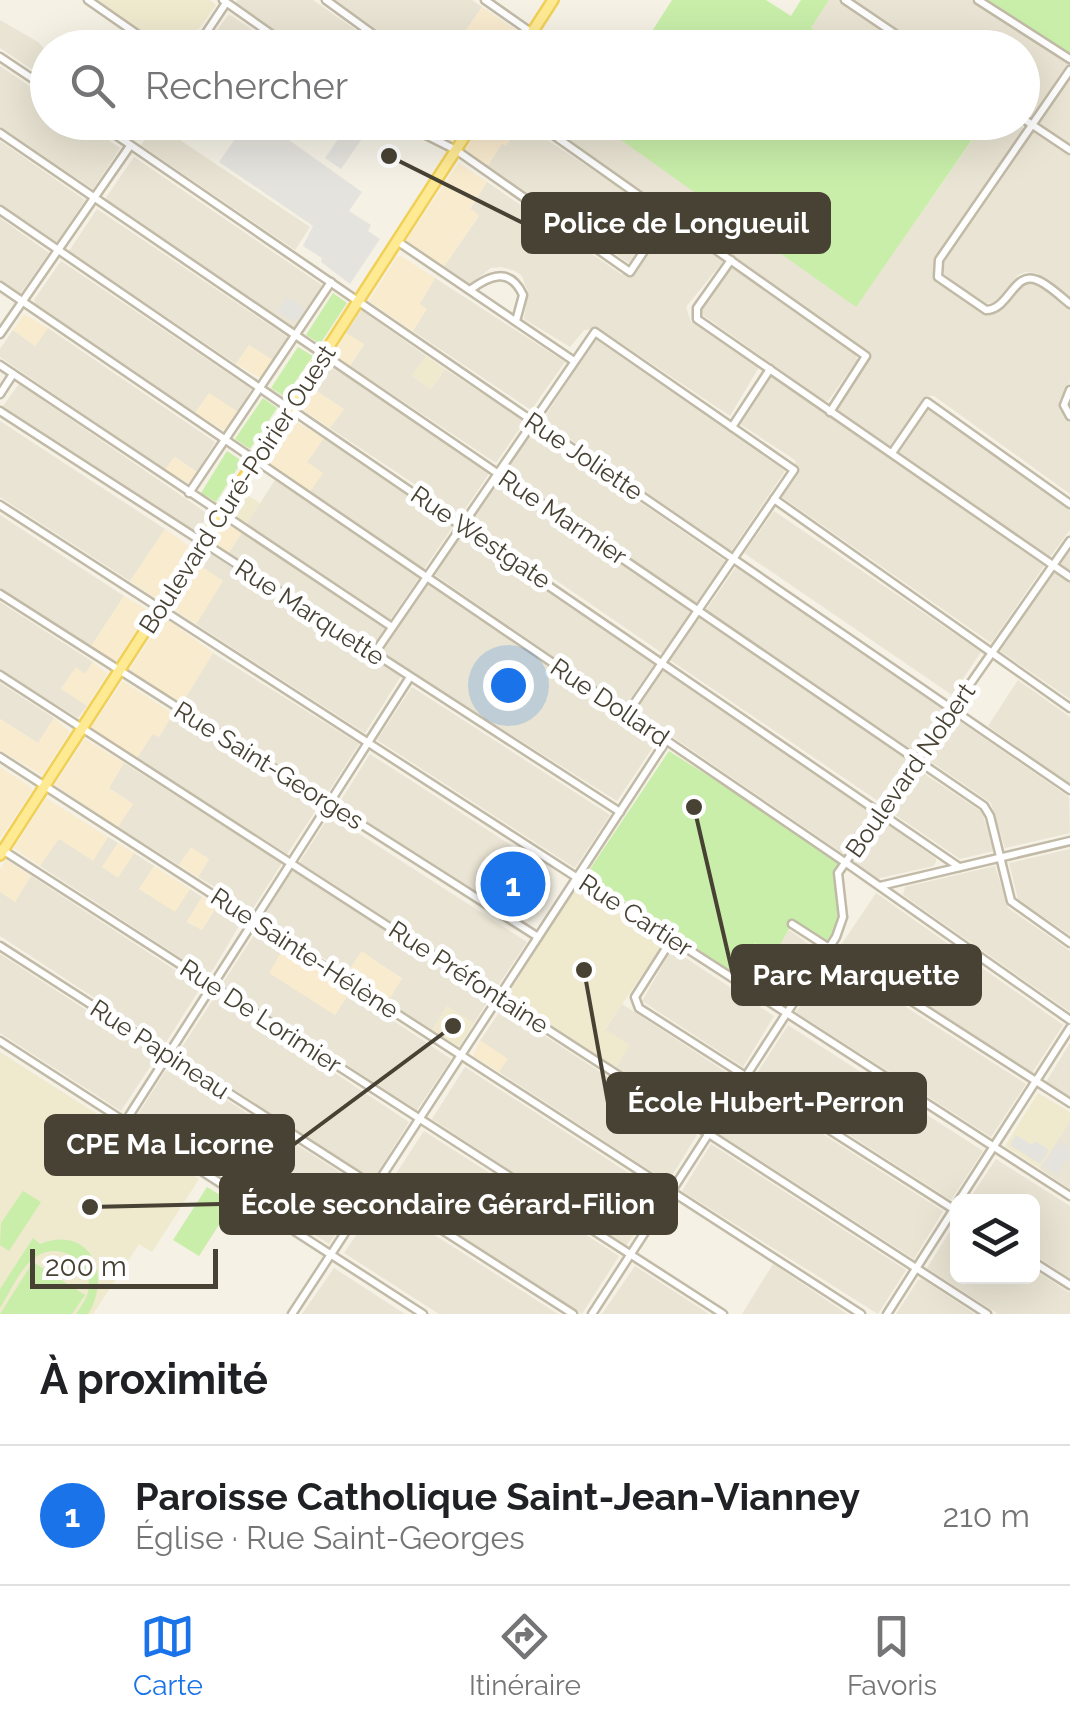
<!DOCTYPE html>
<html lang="fr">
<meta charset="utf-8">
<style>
body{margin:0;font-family:Raleway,sans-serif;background:#f2f2f2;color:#202124}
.controls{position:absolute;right:30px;bottom:30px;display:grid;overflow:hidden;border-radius:15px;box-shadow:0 10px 40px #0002}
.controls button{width:90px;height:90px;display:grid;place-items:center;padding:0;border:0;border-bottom:2px solid #e0e0e0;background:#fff;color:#202124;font:50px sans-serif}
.scale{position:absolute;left:30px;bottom:25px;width:188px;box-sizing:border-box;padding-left:10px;border:5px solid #484234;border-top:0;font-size:28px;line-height:35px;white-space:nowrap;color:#484234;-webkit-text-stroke:8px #fff;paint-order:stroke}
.you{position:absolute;left:508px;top:685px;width:35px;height:35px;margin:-25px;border:8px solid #fff;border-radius:50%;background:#1a73e8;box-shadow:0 0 0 15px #1a73e833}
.badge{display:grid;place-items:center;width:65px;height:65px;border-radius:50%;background:#1a73e8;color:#fff;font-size:32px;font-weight:700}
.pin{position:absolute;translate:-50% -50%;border:5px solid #fff;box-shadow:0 2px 10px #0006}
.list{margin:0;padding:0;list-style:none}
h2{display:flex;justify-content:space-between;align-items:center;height:130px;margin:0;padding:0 40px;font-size:42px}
h2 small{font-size:32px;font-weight:400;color:#757577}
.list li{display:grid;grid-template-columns:65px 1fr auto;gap:30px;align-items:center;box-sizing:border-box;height:140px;padding:0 40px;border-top:2px solid #e0e0e0}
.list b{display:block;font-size:38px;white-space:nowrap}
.list p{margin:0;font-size:32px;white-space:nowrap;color:#757577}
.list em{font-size:32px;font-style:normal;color:#757577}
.icon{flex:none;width:55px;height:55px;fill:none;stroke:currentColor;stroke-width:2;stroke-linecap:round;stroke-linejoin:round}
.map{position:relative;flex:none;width:1070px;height:1314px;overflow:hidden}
.search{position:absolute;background:#fff;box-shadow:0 10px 40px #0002;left:30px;right:30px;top:30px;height:110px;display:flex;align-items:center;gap:25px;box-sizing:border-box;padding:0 35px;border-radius:55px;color:#757577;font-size:38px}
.sheet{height:270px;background:#fff}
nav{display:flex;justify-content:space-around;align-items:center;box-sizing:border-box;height:140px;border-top:2px solid #e0e0e0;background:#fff;font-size:28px;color:#757577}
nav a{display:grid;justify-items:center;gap:5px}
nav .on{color:#1a73e8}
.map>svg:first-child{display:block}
.residential{fill:#e9e4d3}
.commercial{fill:#f9ebce}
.education{fill:#efe9ce}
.green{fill:#c9eeaa}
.parking{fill:#e5e3de}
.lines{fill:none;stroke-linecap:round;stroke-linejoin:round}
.minor-casing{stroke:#c1baa7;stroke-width:11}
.major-casing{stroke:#f1d057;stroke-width:14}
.minor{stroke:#fff;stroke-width:6}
.major{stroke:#ffea94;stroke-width:9}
.labels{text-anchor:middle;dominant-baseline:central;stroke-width:10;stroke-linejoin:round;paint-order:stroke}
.street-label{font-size:25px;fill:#484234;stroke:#fff}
.leader{fill:none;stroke:#484234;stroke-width:4}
.callout-dot{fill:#484234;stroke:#fff;stroke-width:4}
.callout{fill:#484234;stroke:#484234;stroke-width:4}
.callout-label{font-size:28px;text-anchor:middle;font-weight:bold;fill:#fff}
</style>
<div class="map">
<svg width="1070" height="1314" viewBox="0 0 1070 1314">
<rect width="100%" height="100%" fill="#f5f1e5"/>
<g class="residential">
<path d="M238 0H313L380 47H299L235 3Z"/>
<path d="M335 0H472L482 7 454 47 402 48Z"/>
<path d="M829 0H971L1070 65V146L1023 116 1022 48 840 47 811 28Z"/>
<path d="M229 14 278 47H236L215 33Z"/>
<path d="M0 20 38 42 47 52 36 72 0 48Z"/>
<path d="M0 66 47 98 48 122 83 123 120 148 93 189 0 127Z"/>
<path d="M522 123 662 216 629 263 487 167 502 143 506 145Z"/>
<path d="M546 123H597L856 306 974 138 952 123H1022L1023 131 935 261 934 269 935 278 980 309 993 313 1001 310 1027 282H1035L1070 308V382L1059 401 1060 410 1070 420V494L934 396H927L891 447 836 409 870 355Z"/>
<path d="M156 124 310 227 295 250 141 145Z"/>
<path d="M1033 132 1070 155V297L1036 273 1025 272 1018 275 996 302 984 304 944 274 942 261Z"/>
<path d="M0 141 85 200 57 242 0 204Z"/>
<path d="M134 157 323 286 297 326 293 328 105 199Z"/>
<path d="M487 182 621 274 633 273 669 222 724 260 686 307 691 322 759 367 730 416 600 329 584 330 570 347 524 319 528 293 522 276 515 271 501 267 491 268 469 285 443 268 479 216 470 209Z"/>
<path d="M97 209 287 337 274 361 249 345 236 364 69 251Z"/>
<path d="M0 218 49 253 20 294 0 281Z"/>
<path d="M61 261 251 389 238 412 209 393 195 413 36 306 34 300Z"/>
<path d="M732 264 856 354 857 360 828 401 823 400 703 315 701 309Z"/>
<path d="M435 278 565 362 531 410 413 331 426 310 419 305Z"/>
<path d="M361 310 426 356 412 376 431 389 445 369 525 421 496 463 350 366 364 345 346 333Z"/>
<path d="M48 328 215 442 197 472 175 457 165 470 0 357V349L13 330 35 346Z"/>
<path d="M595 339 785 471 731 551 543 420Z"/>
<path d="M328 363 490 472 461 515 330 428 344 409 312 388Z"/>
<path d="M771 376 1044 566 991 643 782 497 797 473 795 460 740 424Z"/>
<path d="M19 384 208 514 198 533 4 410 3 406Z"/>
<path d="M929 407 1070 508V530L1050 557 899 452Z"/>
<path d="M0 421 165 529 130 581 0 497Z"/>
<path d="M534 429 725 561 696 603 504 471Z"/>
<path d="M324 438 454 525 424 569 310 492 322 473 307 462Z"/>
<path d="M499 479 691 611 662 653 470 521Z"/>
<path d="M275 480 420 576 390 620 246 525Z"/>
<path d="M774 511 981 652 952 695 744 553Z"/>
<path d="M0 515 124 596 91 646 0 588Z"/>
<path d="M463 531 655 663 625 706 434 574Z"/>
<path d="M242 532 386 627 372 647 228 554Z"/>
<path d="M204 550 401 676 365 733 196 624 223 581 196 563Z"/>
<path d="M1070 550V699L1000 651Z"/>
<path d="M736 567 943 709 914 751 706 610Z"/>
<path d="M427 583 657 741 617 801 380 652Z"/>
<path d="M0 602 93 662 85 674 76 668 61 688 87 706 78 718 0 670Z"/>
<path d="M699 617 907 759 878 801 670 660Z"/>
<path d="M213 653 359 744 325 797 181 705Z"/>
<path d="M664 669 872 810 842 853 635 711Z"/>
<path d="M1018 680 1070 717V784L988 726Z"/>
<path d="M0 683 54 718 38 743 0 719Z"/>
<path d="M412 687 610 815 575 868 377 740Z"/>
<path d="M173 714 318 807 287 854 137 758 153 733 159 737Z"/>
<path d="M956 719 1069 797 1070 833 1005 848 991 803 927 759Z"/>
<path d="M370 754 520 851 487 901 338 805Z"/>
<path d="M124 763 282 863 252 910 198 877 209 859 191 848 179 865 118 827 133 804 109 788Z"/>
<path d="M920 771 982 812 993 851 960 859 891 812Z"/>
<path d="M330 815 527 942 495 990 299 863Z"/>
<path d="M884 822 936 859V862L933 866 876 879 855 864Z"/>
<path d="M108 837 118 843 102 867 118 877 134 853 154 866 139 889 175 911 190 889 202 897 187 922 202 930 217 906 242 921 209 976 40 866 58 838 93 860Z"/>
<path d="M1070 849V935L1018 899 1009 863Z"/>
<path d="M995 866 1008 908 1070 951V1012L903 895 905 887Z"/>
<path d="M293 869 491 996 474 1023 447 1006 432 1030 388 1001 402 978 361 952 347 973 262 919Z"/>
<path d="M31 876 201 987 165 1044 0 936V892L15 901Z"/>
<path d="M876 893 1063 1025 1032 1073 839 948Z"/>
<path d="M789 930 817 950 783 1003 734 973 756 943 774 954Z"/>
<path d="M256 932 283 949 270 973 335 1015 350 992 451 1059 417 1110 222 984Z"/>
<path d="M672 949 774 1016 743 1067 642 1001Z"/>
<path d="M0 954 157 1056 121 1111 0 1033Z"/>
<path d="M831 959 1026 1084 991 1137 796 1012Z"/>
<path d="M216 995 409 1122 373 1180 178 1053Z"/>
<path d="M622 1004 735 1078 705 1124 616 1067 629 1045 605 1030Z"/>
<path d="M502 1008 697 1135 668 1182 499 1072 507 1059 480 1041Z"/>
<path d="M788 1025 983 1151 951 1200 756 1075Z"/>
<path d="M1070 1043V1097L1046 1082Z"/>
<path d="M170 1064 366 1189 329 1244 135 1119Z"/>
<path d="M465 1067 661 1194 626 1246 432 1119Z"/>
<path d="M749 1087 943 1211 914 1259 718 1133Z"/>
<path d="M1070 1121V1189L1039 1168Z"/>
<path d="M424 1131 619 1256 582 1314 386 1189Z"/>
<path d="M711 1144 906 1270 878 1314 682 1191Z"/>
<path d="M996 1159 1070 1206V1278L1033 1254 1032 1202 968 1201Z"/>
<path d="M380 1200 558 1314H439L344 1253Z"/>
<path d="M957 1220 958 1276H1032L1033 1269 1070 1293V1314H998L927 1268Z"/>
<path d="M773 1264 847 1314H742Z"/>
<path d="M635 1266 709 1314H602Z"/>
<path d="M334 1268 405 1314H302Z"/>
<path d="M922 1279 946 1295 975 1314H896L918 1280Z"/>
</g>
<g class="commercial">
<path d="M482 7 519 32 513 47H454Z"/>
<path d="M483 122 522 123 506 146 502 144 487 167 465 150Z"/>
<path d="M409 123H464L448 143Z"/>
<path d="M459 163 487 182 470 208 479 215 443 268 408 244 407 239Z"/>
<path d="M401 256 435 278 420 304 427 309 413 331 369 301 397 257Z"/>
<path d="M24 314 48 328 35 346 13 330Z"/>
<path d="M346 333 364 344 350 366 334 355Z"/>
<path d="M249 345 274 361 261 378 236 364Z"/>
<path d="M312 388 344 409 330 428 299 407Z"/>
<path d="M209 393 238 412 225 431 195 413Z"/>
<path d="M291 419 324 438 307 462 323 473 310 492 264 461Z"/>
<path d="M174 457 197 472 189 483 165 470Z"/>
<path d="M223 524 242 532 228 554 212 544Z"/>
<path d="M165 529 189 546 157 597H154L130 581Z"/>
<path d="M196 563 223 581 196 624 169 606Z"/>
<path d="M124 596 146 609V614L117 660H112L91 646Z"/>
<path d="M164 617 213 653 181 705 129 671Z"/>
<path d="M93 662 107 674 87 706 61 689 76 667 85 674Z"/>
<path d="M123 681 173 714 159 737 153 734 137 758 91 728Z"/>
<path d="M54 718 70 732 42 775 0 750V719L38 743Z"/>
<path d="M85 739 124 763 109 788 133 804 118 827 55 785Z"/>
<path d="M0 767 31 787 32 791 0 839Z"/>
<path d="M46 798 108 837 93 861 59 839 40 866 14 848Z"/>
<path d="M118 843 134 853 118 878 102 867Z"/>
<path d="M191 847 209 859 198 877 179 865Z"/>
<path d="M6 860 31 876 15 902 0 892V869Z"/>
<path d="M154 866 190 889 175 912 139 889Z"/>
<path d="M202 897 217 906 202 930 187 921Z"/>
<path d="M283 949 350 992 335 1015 269 973Z"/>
<path d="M362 951 402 979 388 1001 347 973Z"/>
<path d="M480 1040 508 1059 499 1072 473 1056Z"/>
</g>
<g class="education">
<path d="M97 0H210L216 5 186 47 166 48Z"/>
<path d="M426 356 445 369 431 389 412 376Z"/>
<path d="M244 493 260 503 246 525 230 514Z"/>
<path d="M577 886 664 943 605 1029 629 1045 616 1067 506 998Z"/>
<path d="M447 1006 474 1023 459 1047 432 1030Z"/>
<path d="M0 1052 199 1179 152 1252 139 1244 93 1314H0Z"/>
<path d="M1038 1093 1070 1112V1121L1039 1168 1005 1146Z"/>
</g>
<g class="green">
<path d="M672 0H766L791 16 801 0H829L811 28 840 47H642Z"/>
<path d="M978 0H1070V59Z"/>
<path d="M952 122 974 137 856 307 597 123Z"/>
<path d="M333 293 347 303 320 344 306 335Z"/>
<path d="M298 347 313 356 285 397 271 388Z"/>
<path d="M263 398 277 408 250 449 235 439Z"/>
<path d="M227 451 242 461 216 502 201 493Z"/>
<path d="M669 751 846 863 836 876C834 903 845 923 829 948L792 924 774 955 755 943 734 973 586 875Z"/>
<path d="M207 1187 233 1203 199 1256 173 1240Z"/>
<path d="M23 1191 41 1202 9 1251 0 1245 1 1223Z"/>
<path d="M33 1238 40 1244C91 1224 112 1276 88 1314H76C82 1305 89 1296 89 1285 89 1259 59 1242 37 1256 21 1266 10 1292 0 1308V1289Z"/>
<path d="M33 1262 85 1295 72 1314H0Z"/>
</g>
<g class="parking">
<path d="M350 122 373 123 341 169 325 158Z"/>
<path d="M246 123H265L362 192 349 211 371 225 368 231 380 239 350 284 321 262 322 258 303 246 313 226 219 162Z"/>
<path d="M288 297 304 308 301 320 297 318 294 322 277 311Z"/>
<path d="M1016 1135 1032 1145 1035 1141 1049 1150 1040 1164 1010 1145Z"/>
<path d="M1060 1141 1069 1147 1070 1155 1066 1163 1061 1161 1063 1166 1058 1175 1043 1165Z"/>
</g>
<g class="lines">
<g class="minor-casing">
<g id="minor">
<path d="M88 0 157 48"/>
<path d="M223 0 291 48"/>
<path d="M326 0 392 48"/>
<path d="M485 0 532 33"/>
<path d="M845 0 916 48"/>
<path d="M978 0 1070 59"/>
<path d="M196 48 226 3"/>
<path d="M0 57 48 89"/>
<path d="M1070 70 939 260 938 277 986 310C1009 310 1014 270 1037 280 1048 284 1060 296 1070 304"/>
<path d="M1022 118 1070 150"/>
<path d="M97 122 1070 790"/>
<path d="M400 122 456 150 630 272 668 215"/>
<path d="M535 122 866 356 830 412"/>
<path d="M0 133 984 806 990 816 1011 901 1070 943"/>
<path d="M0 210 959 867"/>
<path d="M397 241 574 361"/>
<path d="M731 260 697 308V319L1070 577"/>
<path d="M0 286 852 867 1070 1020"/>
<path d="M470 290C490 275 510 267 523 295L516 321"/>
<path d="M0 334 130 146"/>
<path d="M0 365 392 627"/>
<path d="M1070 390 1064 405 1070 416"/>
<path d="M0 394 13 374"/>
<path d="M0 411 620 812"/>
<path d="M732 427 770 369"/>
<path d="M892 453 927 402 1070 504"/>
<path d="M189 493 331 282"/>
<path d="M774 499 1070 708"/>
<path d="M0 505 1070 1196"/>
<path d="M0 594 538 937"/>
<path d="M374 654 595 332 794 470 627 714"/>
<path d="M0 675 987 1314"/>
<path d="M0 757 861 1314"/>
<path d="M1 849 723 1314"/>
<path d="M880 886 1070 841"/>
<path d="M792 924 1070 1103"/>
<path d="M672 939 635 997 639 1008 958 1212"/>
<path d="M0 946 573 1314"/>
<path d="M0 1041 423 1314"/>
<path d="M125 1122 410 677"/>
<path d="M958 1202 1070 1028"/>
<path d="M1032 1261 1070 1285"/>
<path d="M292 1314 666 741"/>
<path d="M592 1314 836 937 843 917 838 873 1070 541"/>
<path d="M887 1314 954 1209"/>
</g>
</g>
<g class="major-casing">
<g id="major">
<path d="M522 48 553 0"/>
<path d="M0 855 474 122"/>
</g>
</g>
<use href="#minor" class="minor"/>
<use href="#major" class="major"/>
</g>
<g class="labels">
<g class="street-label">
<text transform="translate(584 456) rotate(34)">Rue Joliette</text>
<text transform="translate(237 489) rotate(-57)">Boulevard Curé-Poirier Ouest</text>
<text transform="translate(563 517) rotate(34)">Rue Marmier</text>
<text transform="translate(481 537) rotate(34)">Rue Westgate</text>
<text transform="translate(310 612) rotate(33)">Rue Marquette</text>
<text transform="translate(610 702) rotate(34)">Rue Dollard</text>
<text transform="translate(269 765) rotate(32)">Rue Saint-Georges</text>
<text transform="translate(910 770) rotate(-55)">Boulevard Nobert</text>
<text transform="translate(636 915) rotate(33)">Rue Cartier</text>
<text transform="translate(305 953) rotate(33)">Rue Sainte-Hélène</text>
<text transform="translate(469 977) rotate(33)">Rue Préfontaine</text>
<text transform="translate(261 1016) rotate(33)">Rue De Lorimier</text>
<text transform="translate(160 1049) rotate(33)">Rue Papineau</text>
</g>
</g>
<path class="leader" d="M389 156L523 223M694 807L733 975M584 970L608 1103M453 1026L293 1145M90 1207L221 1204"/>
<g class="callout-dot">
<circle cx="389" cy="156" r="10"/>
<circle cx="694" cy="807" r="10"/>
<circle cx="584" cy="970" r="10"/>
<circle cx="453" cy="1026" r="10"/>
<circle cx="90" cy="1207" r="10"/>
</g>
<g class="callout">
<rect x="523" y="194" width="306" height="58" rx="10"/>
<rect x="733" y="946" width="247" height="58" rx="10"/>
<rect x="608" y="1074" width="317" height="58" rx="10"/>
<rect x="46" y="1116" width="247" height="58" rx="10"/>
<rect x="221" y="1175" width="455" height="58" rx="10"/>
</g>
<g class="callout-label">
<text x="676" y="233">Police de Longueuil</text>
<text x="856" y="985">Parc Marquette</text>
<text x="766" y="1112">École Hubert-Perron</text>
<text x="170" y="1154">CPE Ma Licorne</text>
<text x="448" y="1214">École secondaire Gérard-Filion</text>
</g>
</svg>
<div class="controls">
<button><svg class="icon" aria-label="layers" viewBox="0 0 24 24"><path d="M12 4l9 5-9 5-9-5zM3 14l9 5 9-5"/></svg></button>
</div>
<div class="scale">200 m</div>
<div class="you"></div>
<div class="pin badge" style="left:513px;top:884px">1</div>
<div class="search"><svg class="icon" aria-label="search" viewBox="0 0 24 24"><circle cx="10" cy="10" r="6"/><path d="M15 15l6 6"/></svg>Rechercher</div>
</div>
<section class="sheet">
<h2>À proximité<small></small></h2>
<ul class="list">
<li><span class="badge">1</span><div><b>Paroisse Catholique Saint-Jean-Vianney</b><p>Église · Rue Saint-Georges</p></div><em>210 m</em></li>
</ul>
</section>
<nav>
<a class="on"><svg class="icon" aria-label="map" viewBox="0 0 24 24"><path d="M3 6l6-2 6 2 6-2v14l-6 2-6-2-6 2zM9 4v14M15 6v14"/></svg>Carte</a>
<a><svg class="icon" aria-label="directions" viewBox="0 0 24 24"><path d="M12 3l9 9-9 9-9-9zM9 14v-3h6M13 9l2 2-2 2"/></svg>Itinéraire</a>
<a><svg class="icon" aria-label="saved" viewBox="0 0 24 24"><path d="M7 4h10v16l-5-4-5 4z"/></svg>Favoris</a>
</nav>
